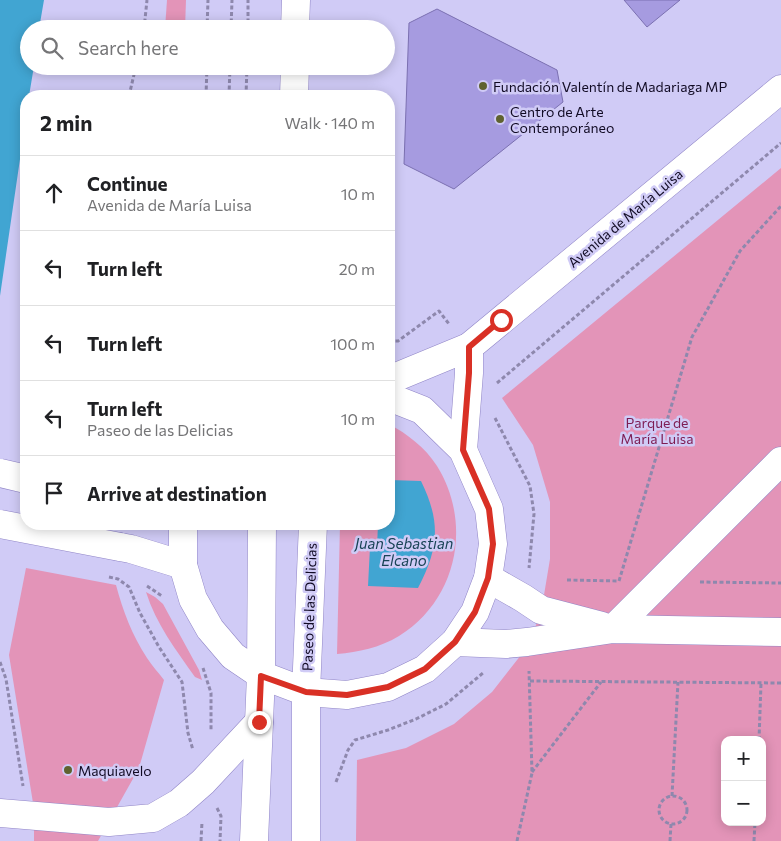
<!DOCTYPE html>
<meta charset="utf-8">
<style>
body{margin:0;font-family:Commissioner,sans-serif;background:#f2f2f2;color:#202124}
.controls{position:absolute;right:15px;bottom:15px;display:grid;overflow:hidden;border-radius:10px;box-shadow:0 2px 12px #0003}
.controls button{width:45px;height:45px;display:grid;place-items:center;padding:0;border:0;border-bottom:1px solid #e0e0e0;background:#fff;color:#202124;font:25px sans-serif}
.stop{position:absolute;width:15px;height:15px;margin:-11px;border:4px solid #d93025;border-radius:50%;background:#fff}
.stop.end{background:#d93025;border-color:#fff;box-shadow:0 1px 5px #0008}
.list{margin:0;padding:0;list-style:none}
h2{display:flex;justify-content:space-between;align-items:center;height:65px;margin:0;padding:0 20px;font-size:21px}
h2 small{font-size:16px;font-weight:400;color:#757577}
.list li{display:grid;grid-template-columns:32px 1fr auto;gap:15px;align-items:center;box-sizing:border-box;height:75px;padding:0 20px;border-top:1px solid #e0e0e0}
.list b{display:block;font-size:19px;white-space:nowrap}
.list p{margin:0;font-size:16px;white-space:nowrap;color:#757577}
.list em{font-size:16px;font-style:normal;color:#757577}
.icon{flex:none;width:28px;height:28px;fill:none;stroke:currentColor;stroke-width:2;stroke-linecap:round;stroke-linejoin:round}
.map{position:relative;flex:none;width:781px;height:841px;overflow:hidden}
.search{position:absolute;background:#fff;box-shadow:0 2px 12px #0003;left:20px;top:20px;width:375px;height:55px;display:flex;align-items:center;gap:12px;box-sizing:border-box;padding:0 18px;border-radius:28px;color:#757577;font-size:19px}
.panel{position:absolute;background:#fff;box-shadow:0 2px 12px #0003;left:20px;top:90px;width:375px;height:440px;border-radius:20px}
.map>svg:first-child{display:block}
.green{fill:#e394b8;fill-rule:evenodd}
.water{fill:#41a5d2}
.building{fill:#a69be0;stroke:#7b70b1}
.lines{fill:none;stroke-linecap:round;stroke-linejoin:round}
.minor-casing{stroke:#9085c7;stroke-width:29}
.major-casing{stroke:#9085c7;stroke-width:29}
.path{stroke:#8e88ad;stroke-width:3;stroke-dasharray:4 2.5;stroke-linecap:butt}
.minor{stroke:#fff;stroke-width:28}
.major{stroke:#fff;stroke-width:28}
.major-bridge-casing{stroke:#9085c7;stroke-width:29;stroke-linecap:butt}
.major-bridge{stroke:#fff;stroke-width:28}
.route{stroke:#d93025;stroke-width:6}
.poi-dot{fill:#5f622f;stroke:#d0cbf6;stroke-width:2}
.labels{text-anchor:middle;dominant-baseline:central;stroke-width:5;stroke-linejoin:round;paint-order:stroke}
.poi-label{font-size:14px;fill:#110b24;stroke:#d0cbf6;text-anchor:start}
.street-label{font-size:14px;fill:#110b24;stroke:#d0cbf6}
.park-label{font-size:14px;fill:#7e1c53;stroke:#d0cbf6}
.water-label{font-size:15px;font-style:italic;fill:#194356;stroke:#d0cbf6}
</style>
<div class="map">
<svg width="781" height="841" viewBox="0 0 781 841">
<rect width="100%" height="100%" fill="#d0cbf6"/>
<g class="green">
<path d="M167 0H186L185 29H165Z"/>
<path d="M781 168V841H356L357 760 406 748 454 724 492 692 521 655 536 625 544 600V595L550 559V502L533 445 502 398ZM725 740H762V822H725Z"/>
<path d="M389 424C407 434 425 447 437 466 473 524 457 600 399 636 379 648 359 652 337 654L340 524H389Z"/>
<path d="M26 568 116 585C123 611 132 635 147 658 152 666 159 673 164 680L139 768 98 841H34V809L9 655Z"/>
<path d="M146 592 155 597 163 604 199 670 202 680 195 677C176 650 156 624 146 592Z"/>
</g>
<g class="water">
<path d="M0 0H44L39 29H29V66H34L29 96H26V118L0 296Z"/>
<path d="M389 480 421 481C441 522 439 548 418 588L368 586 370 547H377L378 524H389Z"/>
</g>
<g class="building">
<path d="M624 0H680L647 27Z"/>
<path d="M437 9 557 70 563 102 454 189 404 164 409 23Z"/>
</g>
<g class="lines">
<g class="minor-casing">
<g id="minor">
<path d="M488 578 523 598 541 610 602 626"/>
<path d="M613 629 781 461"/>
<path d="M455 642 506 644 527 642 613 629 781 632"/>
<path d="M0 813 109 822 153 818 179 803 203 782 259 722"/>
</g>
</g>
<g class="major-casing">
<g id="major">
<path d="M295 29 296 0"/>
<path d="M294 96 295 66"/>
<path d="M389 380 469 347 781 89"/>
<path d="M463 450 469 373V347"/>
<path d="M183 524V565L193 599 210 629 233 656 261 675 306 692 347 695 388 687 425 669 455 642 475 612 488 578 493 544 489 509 463 450 422 410 389 397"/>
<path d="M120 547 131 549 183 565"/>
<path d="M254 841 261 675 262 524"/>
<path d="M306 841V692L313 524"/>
</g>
</g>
<g class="path">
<path d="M144 29 147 0"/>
<path d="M207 29 208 0"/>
<path d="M231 29 232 0"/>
<path d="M248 29V0"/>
<path d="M129 96 136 66"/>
<path d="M206 96 207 66"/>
<path d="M229 96 230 66"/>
<path d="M246 96 247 66"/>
<path d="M389 341H398L439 311 449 324"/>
<path d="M497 383 781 143"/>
<path d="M495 418 530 486 534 514 529 568"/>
<path d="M109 577 118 579 129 587 140 613 159 647 182 682 188 733 193 750"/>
<path d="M567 580 619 581"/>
<path d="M619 581 692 337 740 251 781 206"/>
<path d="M700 582 781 583"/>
<path d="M147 586 162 596"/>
<path d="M0 662 6 679 23 786"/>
<path d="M203 668 211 693V731"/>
<path d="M530 681 781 683"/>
<path d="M759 740 761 683"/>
<path d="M532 772 601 682"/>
<path d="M336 782 348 750 355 740 388 730 416 719 446 704 483 673"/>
<path d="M672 796 678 682"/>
<circle cx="673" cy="810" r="14"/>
<path d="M217 808 221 816 220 841"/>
<path d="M201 841 202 822"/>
<path d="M517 841 532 773 529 671"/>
<path d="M670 841 671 824"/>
<path d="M754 841 755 822"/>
</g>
<use href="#minor" class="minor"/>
<use href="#major" class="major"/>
<g class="major-bridge-casing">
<g id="major-bridge">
<path d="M0 473 26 479"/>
<path d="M0 524 120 547"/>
</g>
</g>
<use href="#major-bridge" class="major-bridge"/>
</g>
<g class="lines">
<path class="route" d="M259 722 261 676 306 692 347 695 388 687 425 669 455 642 475 612 488 578 493 544 489 509 463 450 469 373V347L501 320"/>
</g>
<g class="poi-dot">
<circle cx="483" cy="86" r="5"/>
<circle cx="500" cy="119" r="5"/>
<circle cx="68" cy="770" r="5"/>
</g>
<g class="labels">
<g class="poi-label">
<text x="493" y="86">Fundación Valentín de Madariaga MP</text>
<text x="510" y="111">Centro de Arte<tspan x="510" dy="16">Contemporáneo</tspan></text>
<text x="78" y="770">Maquiavelo</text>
</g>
<g class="street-label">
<text transform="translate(625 218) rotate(-40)">Avenida de María Luisa</text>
<text transform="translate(309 607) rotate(-88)">Paseo de las Delicias</text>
</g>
<g class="park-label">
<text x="657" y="422">Parque de<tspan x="657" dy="16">María Luisa</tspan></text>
</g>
<g class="water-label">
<text x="404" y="543">Juan Sebastian<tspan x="404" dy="17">Elcano</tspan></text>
</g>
</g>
</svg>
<div class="controls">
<button>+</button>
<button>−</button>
</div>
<div class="stop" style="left:501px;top:320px"></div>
<div class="stop end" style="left:259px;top:722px"></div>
<div class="search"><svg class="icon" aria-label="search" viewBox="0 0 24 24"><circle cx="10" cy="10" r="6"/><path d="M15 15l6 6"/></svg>Search here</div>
<section class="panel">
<h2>2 min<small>Walk · 140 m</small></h2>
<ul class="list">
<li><svg class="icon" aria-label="ahead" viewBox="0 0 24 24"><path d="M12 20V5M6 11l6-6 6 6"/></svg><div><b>Continue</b><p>Avenida de María Luisa</p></div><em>10 m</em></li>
<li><svg class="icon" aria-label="left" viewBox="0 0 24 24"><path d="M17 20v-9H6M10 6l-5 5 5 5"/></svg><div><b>Turn left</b></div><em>20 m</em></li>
<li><svg class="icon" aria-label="left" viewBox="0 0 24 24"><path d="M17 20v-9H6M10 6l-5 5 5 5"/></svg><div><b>Turn left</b></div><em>100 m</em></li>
<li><svg class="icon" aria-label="left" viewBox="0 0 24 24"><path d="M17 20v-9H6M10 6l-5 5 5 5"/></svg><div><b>Turn left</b><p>Paseo de las Delicias</p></div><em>10 m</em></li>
<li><svg class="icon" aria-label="arrive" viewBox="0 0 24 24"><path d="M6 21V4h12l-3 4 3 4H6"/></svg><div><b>Arrive at destination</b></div></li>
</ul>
</section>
</div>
